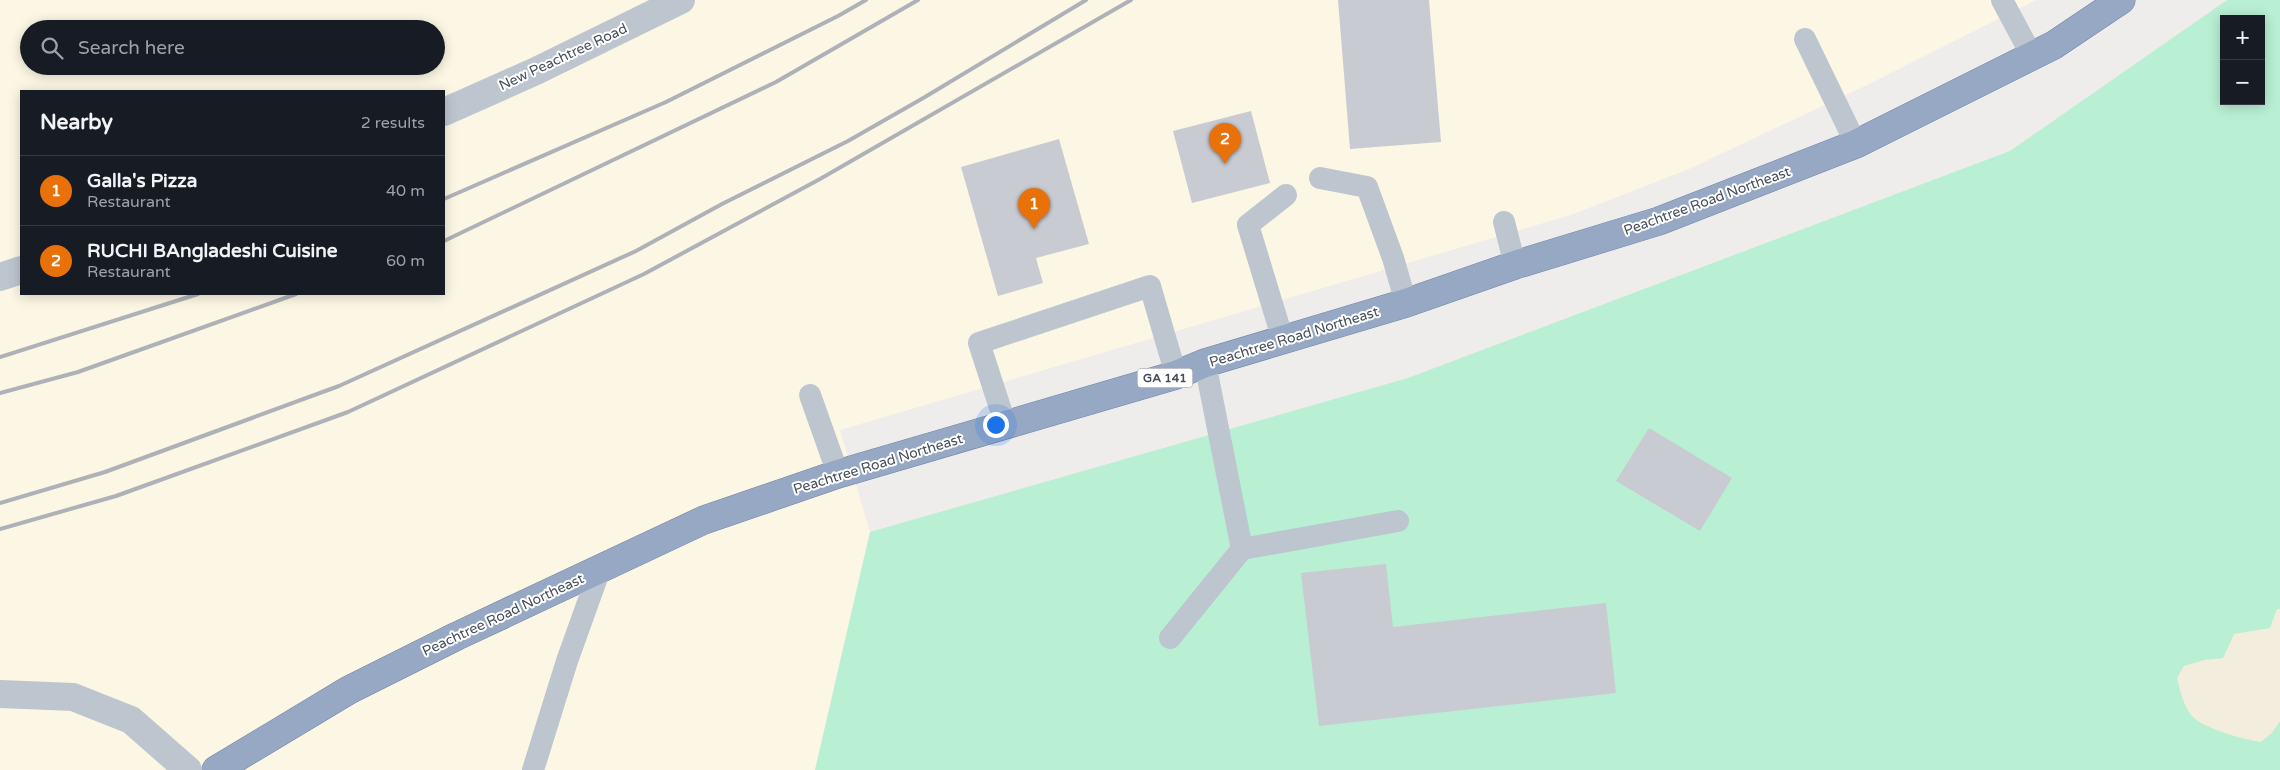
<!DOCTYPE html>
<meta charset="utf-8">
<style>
body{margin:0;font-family:"Varela Round",sans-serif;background:#20242c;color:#f1f3f6}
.controls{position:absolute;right:15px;top:15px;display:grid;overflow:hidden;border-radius:0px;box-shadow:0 2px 12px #0003}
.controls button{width:45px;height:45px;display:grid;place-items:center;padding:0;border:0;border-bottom:1px solid #363941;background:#171b24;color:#f1f3f6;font:25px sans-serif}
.you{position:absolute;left:995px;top:424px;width:18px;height:18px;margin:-12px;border:4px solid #fff;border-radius:50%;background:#1a73e8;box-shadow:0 0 0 8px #1a73e833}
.badge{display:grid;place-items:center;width:32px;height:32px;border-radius:50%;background:#2563eb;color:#fff;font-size:16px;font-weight:700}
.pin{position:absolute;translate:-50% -41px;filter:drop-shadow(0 1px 2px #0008)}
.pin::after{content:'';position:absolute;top:26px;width:18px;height:15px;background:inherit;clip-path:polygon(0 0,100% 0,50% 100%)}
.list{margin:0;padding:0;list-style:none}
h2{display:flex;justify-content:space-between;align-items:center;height:65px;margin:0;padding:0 20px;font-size:21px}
h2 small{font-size:16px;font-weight:400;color:#9ea1a6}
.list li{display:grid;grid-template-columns:32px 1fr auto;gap:15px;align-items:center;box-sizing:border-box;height:70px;padding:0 20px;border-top:1px solid #363941}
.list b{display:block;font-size:19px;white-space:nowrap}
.list p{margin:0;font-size:16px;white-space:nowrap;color:#9ea1a6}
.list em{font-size:16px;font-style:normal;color:#9ea1a6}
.icon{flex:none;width:28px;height:28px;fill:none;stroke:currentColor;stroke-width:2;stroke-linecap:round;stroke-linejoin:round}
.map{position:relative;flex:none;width:2280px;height:770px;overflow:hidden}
.search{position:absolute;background:#171b24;box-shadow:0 2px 12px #0003;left:20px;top:20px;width:425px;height:55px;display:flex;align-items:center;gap:12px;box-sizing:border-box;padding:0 18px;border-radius:28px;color:#9ea1a6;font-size:19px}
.panel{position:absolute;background:#171b24;box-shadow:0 2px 12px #0003;left:20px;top:90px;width:425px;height:205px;border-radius:0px}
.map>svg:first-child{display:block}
.commercial{fill:#fcf7e4;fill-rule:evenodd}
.green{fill:#b9efd3;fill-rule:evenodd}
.sand{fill:#f2eddc}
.building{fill:#c9cbd2}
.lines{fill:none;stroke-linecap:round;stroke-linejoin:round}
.trunk-casing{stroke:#6e84a8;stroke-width:29}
.service{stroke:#bdc5cf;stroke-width:22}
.tertiary{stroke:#bdc5cf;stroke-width:28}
.trunk{stroke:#97a8c4;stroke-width:28}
.rail{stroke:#aeb1b7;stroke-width:4}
.labels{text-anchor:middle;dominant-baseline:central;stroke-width:4;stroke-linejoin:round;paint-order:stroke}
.shield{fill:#fff;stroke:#7d838c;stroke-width:1}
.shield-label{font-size:12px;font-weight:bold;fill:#454e5a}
.street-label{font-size:14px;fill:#454e5a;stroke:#fff}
</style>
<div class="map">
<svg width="2280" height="770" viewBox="0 0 2280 770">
<rect width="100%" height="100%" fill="#efecec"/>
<path class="commercial" d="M0 0H2036L1869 84 1689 169 1571 215 840 430 870 532 815 770H0ZM29 29H436V66H29ZM21 91H444V294H21Z"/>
<path class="green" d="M2227 0H2280V770H815L870 532 1408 378 2010 151ZM2224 19H2261V101H2224Z"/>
<path class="sand" d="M2277 609H2280V721L2272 733 2261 742C2245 740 2206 729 2194 718 2184 709 2180 691 2177 678L2184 666 2204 660 2223 658 2234 634 2270 628Z"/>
<g class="building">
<path d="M1338 0H1429L1441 142 1350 149Z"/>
<path d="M1251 111 1270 183 1192 203 1173 131Z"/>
<path d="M1059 139 1089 244 1036 258 1043 283 998 296 961 167Z"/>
<path d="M1649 428 1732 478 1700 531 1616 481Z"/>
<path d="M1386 564 1393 627 1606 603 1616 693 1319 726 1301 573Z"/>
</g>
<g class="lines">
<g class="trunk-casing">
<path id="trunk" d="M216 770 349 690 457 636 704 520 838 474 1176 375 1205 363 1406 303 1515 265 1659 221 1856 144 2054 45 2121 0"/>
</g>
<g class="service">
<path d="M2002 0 2032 56"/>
<path d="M1805 39 1856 144"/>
<path d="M1320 178 1367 187 1393 258 1406 303"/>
<path d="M1504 222 1515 265"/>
<path d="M1283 340 1248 225 1286 195"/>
<path d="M1205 363 1242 549 1398 521"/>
<path d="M810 395 838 474"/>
<path d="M1006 426 979 343 1150 286 1176 375"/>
<path d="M1170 638 1242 549"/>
<path d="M533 770 567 661 600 569"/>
</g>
<g class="tertiary">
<path d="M444 112 536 71 681 0"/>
<path d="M0 277 21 270"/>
<path d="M0 694 73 697 131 720 188 770"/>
</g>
<use href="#trunk" class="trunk"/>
<g class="rail">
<path d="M444 199 666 102 838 16 866 0"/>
<path d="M444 241 776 82 918 0"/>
<path d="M0 357 198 294"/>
<path d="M0 393 78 372 296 294"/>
<path d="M0 503 105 472 339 386 636 251 722 204 848 141 925 97 1086 0"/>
<path d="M0 529 116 496 348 412 644 274 820 179 1131 0"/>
</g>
</g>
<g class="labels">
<rect class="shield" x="1137.5" y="368.5" width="55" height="19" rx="4"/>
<g class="shield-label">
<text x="1165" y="378">GA 141</text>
</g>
<g class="street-label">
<text transform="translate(563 57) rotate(-25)">New Peachtree Road</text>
<text transform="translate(1707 201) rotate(-20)">Peachtree Road Northeast</text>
<text transform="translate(1294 337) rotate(-17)">Peachtree Road Northeast</text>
<text transform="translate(878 464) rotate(-17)">Peachtree Road Northeast</text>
<text transform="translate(503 615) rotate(-25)">Peachtree Road Northeast</text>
</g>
</g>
</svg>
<div class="controls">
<button>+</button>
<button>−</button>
</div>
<div class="you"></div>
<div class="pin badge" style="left:1034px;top:229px;background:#e8710a">1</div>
<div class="pin badge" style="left:1225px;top:164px;background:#e8710a">2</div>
<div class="search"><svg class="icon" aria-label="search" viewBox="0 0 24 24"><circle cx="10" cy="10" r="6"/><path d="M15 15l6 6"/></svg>Search here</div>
<section class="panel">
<h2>Nearby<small>2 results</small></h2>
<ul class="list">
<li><span class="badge" style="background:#e8710a">1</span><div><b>Galla's Pizza</b><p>Restaurant</p></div><em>40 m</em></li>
<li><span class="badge" style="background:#e8710a">2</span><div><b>RUCHI BAngladeshi Cuisine</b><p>Restaurant</p></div><em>60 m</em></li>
</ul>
</section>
</div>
